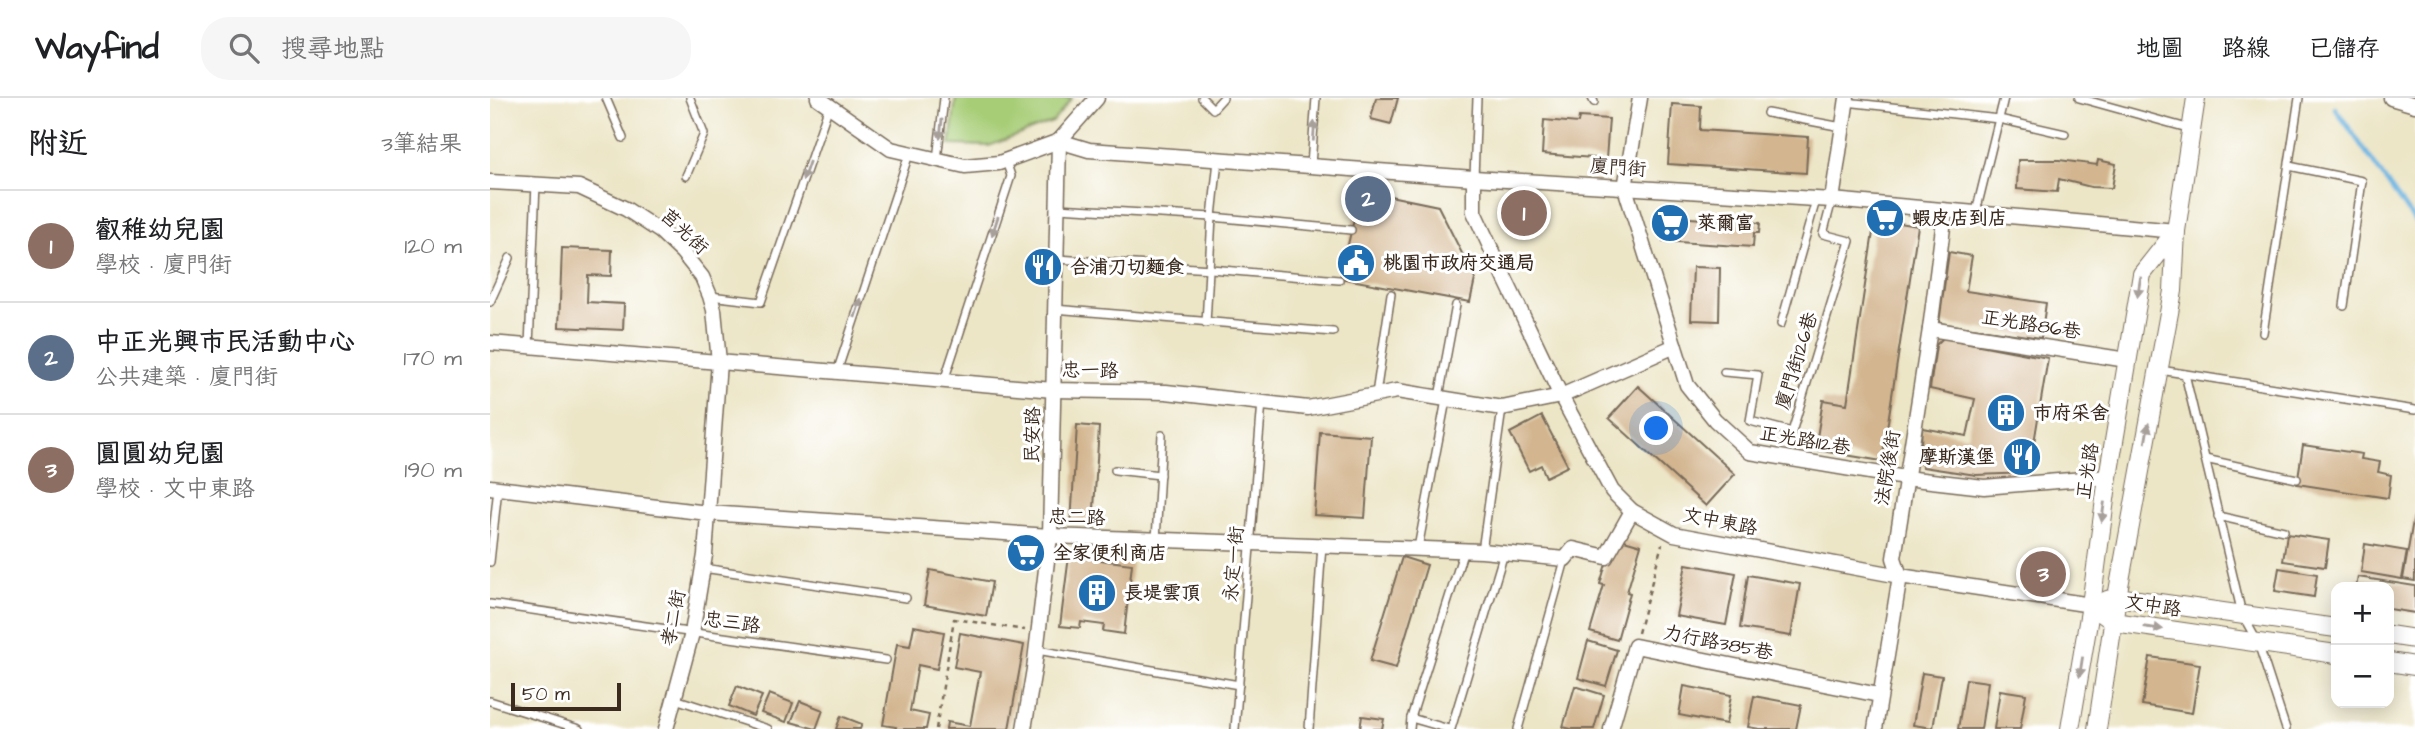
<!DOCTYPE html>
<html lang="zh-TW">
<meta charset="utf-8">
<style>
body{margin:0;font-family:"Architects Daughter","LXGW WenKai TC",sans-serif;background:#f6f6f6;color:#202124}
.controls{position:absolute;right:21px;bottom:21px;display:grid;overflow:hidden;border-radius:14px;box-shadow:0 4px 18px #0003}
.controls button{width:63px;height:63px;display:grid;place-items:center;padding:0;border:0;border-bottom:2px solid #e0e0e0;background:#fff;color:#202124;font:35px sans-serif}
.scale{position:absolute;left:21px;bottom:18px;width:110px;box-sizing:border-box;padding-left:7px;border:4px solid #3b2a1e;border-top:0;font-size:19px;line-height:24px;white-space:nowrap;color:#3b2a1e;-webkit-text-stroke:5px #fff;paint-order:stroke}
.you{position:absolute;left:1167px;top:331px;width:24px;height:24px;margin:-18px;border:5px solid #fff;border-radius:50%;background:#1a73e8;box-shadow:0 0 0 10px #1a73e833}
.badge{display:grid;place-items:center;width:46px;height:46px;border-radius:50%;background:#db2777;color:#fff;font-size:23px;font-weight:700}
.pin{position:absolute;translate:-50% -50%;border:4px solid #fff;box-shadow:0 2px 7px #0006}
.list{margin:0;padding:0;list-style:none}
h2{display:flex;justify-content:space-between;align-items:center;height:91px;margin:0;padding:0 28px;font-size:30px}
h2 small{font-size:23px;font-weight:400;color:#757577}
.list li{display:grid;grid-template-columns:46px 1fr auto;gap:21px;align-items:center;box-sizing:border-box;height:112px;padding:0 28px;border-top:2px solid #e0e0e0}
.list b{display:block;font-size:26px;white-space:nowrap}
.list p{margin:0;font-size:23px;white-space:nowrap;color:#757577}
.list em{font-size:23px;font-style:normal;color:#757577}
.icon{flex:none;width:38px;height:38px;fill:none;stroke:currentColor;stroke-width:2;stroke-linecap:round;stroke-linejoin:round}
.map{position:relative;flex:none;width:1925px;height:631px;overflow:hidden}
header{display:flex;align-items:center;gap:42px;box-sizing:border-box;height:98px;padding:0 35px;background:#fff;border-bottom:2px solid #e0e0e0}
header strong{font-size:33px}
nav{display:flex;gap:38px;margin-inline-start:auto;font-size:24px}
.search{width:490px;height:63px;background:#f6f6f6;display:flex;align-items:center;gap:18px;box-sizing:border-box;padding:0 24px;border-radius:28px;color:#757577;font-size:26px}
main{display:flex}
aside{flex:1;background:#fff}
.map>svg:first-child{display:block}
.green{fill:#a7cd77;stroke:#717c4a;stroke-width:2}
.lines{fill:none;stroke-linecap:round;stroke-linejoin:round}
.stream{stroke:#68b2e0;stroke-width:4.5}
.building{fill:#d3b58f}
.service-casing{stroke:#796b59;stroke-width:10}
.minor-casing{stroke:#796b59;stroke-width:17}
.tertiary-casing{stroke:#796b59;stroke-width:20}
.path{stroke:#796b59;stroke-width:2.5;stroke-dasharray:5 5;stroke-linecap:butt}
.service{stroke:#fff;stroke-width:7}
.minor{stroke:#fff;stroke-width:14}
.tertiary{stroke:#fff;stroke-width:18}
.oneway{fill:#a79f9a}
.labels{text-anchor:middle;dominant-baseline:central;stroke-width:6;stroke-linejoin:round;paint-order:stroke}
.street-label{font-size:19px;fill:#3b2a1e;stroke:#fff}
.poi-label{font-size:19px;font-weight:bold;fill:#3b2a1e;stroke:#fff;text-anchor:start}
</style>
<header>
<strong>Wayfind</strong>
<div class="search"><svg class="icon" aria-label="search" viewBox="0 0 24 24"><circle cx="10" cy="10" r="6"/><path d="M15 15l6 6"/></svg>搜尋地點</div>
<nav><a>地圖</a><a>路線</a><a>已儲存</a></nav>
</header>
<main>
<aside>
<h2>附近<small>3筆結果</small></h2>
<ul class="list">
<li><span class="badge" style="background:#8d6e63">1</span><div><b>叡稚幼兒園</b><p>學校 · 廈門街</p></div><em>120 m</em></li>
<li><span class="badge" style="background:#5c6f8a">2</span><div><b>中正光興市民活動中心</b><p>公共建築 · 廈門街</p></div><em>170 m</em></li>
<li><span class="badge" style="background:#8d6e63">3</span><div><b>圓圓幼兒園</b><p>學校 · 文中東路</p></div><em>190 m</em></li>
</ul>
</aside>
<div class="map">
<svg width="1925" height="631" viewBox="0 0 1925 631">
<rect width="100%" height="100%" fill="#fff"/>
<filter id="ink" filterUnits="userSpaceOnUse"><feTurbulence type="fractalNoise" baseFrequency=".0143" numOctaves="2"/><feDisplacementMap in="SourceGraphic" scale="14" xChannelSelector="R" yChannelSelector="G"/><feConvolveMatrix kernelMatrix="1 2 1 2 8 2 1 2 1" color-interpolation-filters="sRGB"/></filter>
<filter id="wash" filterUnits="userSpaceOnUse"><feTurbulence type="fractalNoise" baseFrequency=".00686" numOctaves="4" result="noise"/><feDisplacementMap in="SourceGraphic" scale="28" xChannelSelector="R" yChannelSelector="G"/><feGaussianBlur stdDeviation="1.57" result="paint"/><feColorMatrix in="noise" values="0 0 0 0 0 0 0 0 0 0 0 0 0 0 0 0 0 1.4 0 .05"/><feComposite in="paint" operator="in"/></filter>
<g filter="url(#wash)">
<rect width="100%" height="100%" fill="#ece5c6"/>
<path class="green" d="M466 0H582L563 24 499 48 460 47Z"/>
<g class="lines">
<path class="stream" d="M1845 10 1925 124"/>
</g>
<g id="blocks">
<g class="building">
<path d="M886 0H908L901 26 881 21Z"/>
<path d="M1182 6 1211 8 1210 32 1318 39 1316 75 1178 66Z"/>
<path d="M1089 19 1119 21 1116 61 1052 56 1054 22 1088 25Z"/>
<path d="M1528 62H1569L1607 67 1608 62 1626 66 1622 90 1601 89 1569 81 1567 94 1527 91Z"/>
<path d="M871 92 948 108 985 181 980 204 850 180Z"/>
<path d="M1171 118 1270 125 1269 135H1264L1263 149 1173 143 1174 129H1170Z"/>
<path d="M1385 121 1428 128 1392 363 1325 352 1333 302 1357 306Z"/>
<path d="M72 150 122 152 121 178 98 177 97 204 134 206 133 232 69 229Z"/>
<path d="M1459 154 1482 158 1476 193 1556 205 1551 240 1449 225Z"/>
<path d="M1203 169 1230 170 1229 223 1201 222Z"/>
<path d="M1453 240 1558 260 1539 375 1486 377 1433 369 1430 364 1432 330 1477 338 1485 301 1440 291 1446 247Z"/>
<path d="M1148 288 1245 376 1216 408 1119 320Z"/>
<path d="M1052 318 1078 368 1056 379 1051 367 1039 373 1020 335Z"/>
<path d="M587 327 609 329 603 427 581 426Z"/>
<path d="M830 334 881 338 875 420 824 417Z"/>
<path d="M1813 347 1872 356 1871 361 1890 364 1888 374 1901 377 1898 400 1807 386Z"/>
<path d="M1924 417H1925V483L1913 481Z"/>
<path d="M1797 436 1839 442 1835 469 1793 463Z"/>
<path d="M1124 439 1151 447 1137 494 1140 495 1127 542 1100 534 1114 487 1110 486Z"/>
<path d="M1875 446 1917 453 1912 481 1871 474Z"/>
<path d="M579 458 642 466 634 536 613 533 614 527 591 524 590 530 570 528Z"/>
<path d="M912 459 937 467 906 570 880 563Z"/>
<path d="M1196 466 1246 475 1236 527 1186 518Z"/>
<path d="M1789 470 1827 476 1824 499 1785 493Z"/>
<path d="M440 472 502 484 496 518 434 507Z"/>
<path d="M1258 477 1310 486 1301 538 1250 530Z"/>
<path d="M1868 479 1925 488V515L1899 511V489H1866Z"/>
<path d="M424 528 454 534 447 571 428 567 420 613 439 617 436 631H405L406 629 393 627 407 546 420 548Z"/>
<path d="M470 535 534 547 519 631H456L457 624 480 628 490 574 464 569Z"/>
<path d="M1098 543 1127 552 1116 588 1088 580Z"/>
<path d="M1660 559 1710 566 1702 615 1652 607Z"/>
<path d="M1432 575 1452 578 1443 630 1423 627Z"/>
<path d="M1476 581 1498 584 1491 631H1468Z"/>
<path d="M247 588 272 598 263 618 239 608Z"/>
<path d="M1085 588 1114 597 1104 631H1081L1073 629Z"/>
<path d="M1194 588 1241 597 1236 626 1189 617Z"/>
<path d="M1510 592 1536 596 1530 631H1504Z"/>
<path d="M279 596 303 605 296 624 271 615Z"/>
<path d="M1264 598 1311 607 1306 631H1270L1258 629Z"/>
<path d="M310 603 333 612 326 631 301 624Z"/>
<path d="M351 618 372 626 370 631H346Z"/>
<path d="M872 618 894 621 892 631H870Z"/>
</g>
</g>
</g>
<g filter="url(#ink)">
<use href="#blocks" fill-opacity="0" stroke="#796b59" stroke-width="2"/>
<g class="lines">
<g class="service-casing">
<g id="service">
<path d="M116 0 133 40"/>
<path d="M712 0 723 11 733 0"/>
<path d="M1102 0 1104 4"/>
<path d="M1589 0 1701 31"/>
<path d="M1356 4 1509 21 1575 36"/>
<path d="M1277 15 1352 29"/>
<path d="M447 62 454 0"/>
<path d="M821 67 826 0"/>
<path d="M1799 68 1872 83 1854 208"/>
<path d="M196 78 214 36 200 0"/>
<path d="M984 80 987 0"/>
<path d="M568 110 722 119 861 132"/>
<path d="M1486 114 1514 0"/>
<path d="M567 161 721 171 849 182"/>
<path d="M220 198 271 204 339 8"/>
<path d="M0 204 20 160"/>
<path d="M564 211 843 234"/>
<path d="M716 225 722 119 728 62"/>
<path d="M1291 226 1326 102"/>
<path d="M1773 235 1809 0"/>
<path d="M39 248 46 86"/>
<path d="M1670 272 1925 312"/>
<path d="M347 274 419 56"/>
<path d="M1234 274 1268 277 1260 323 1302 334 1360 143 1333 136 1342 102"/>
<path d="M1695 276 1752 516 1768 545 1796 631"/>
<path d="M454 283 521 78 516 63"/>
<path d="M886 296 901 196"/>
<path d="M949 299 966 207"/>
<path d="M1715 361 1807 381"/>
<path d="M625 372 670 377"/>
<path d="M1728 418 1794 433"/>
<path d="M666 442 672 337"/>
<path d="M928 450 956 302"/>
<path d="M992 453 1012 311"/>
<path d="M0 464 8 390"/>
<path d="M213 470 416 500"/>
<path d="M0 506 396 562"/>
<path d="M547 552 749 587"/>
<path d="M185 601 278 631"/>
<path d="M0 603 89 631"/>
<path d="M921 620 959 631"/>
<path d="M745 631 772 304"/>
<path d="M819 631 832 447"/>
<path d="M920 631 921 620 974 452"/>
<path d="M961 631 1014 455"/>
<path d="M1028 631 1075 462"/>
</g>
</g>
<g class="minor-casing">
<g id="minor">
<path d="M328 0 401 51 475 68 509 65 569 43 607 0"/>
<path d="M1150 0 1135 90 1197 287 1225 322 1260 354 1415 380 1494 389 1618 379"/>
<path d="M1901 0 1925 7"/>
<path d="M569 43 599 52 984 80 1342 102 1686 133"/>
<path d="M984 80V114L1010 170 1071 298 1122 393 1142 413 1184 436 1410 478 1601 507"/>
<path d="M0 84 89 89 136 111 171 134 192 154 212 179 220 198 224 212 229 264 215 457 202 535 176 631"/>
<path d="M1342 102 1357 0"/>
<path d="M1440 231 1637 262"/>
<path d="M0 245 564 292 676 294 818 310 907 293 1012 310 1071 298 1185 248"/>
<path d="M0 389 218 415 560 438 992 453 1075 461 1083 451 1116 459 1142 413"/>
<path d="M534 631 544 571 560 438 569 43"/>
<path d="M1121 631 1145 548 1389 597"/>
<path d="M1385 631 1410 478 1404 460 1440 231 1455 114"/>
</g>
</g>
<g class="tertiary-casing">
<g id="tertiary">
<path d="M1617 502 1627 499 1846 530"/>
<path d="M1601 507 1624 524 1846 556"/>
<path d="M1899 537 1925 541"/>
<path d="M1899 564 1925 568"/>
<path d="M1580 631 1601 507 1618 379 1652 176 1686 133"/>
<path d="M1607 631 1627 499 1683 193 1686 133 1706 0"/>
</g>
</g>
<g class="path">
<path d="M1148 535 1172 446"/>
<path d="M446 631 464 521 535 532"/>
</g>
<use href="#service" class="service"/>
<use href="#minor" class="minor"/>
<use href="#tertiary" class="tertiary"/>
</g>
<defs><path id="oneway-solid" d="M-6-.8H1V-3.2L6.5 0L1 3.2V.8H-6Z" transform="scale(1.75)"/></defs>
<g class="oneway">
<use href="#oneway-solid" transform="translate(451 31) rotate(96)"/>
<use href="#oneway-solid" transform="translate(824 33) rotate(-86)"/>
<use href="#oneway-solid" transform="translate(316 73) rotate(109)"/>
<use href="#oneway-solid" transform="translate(505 128) rotate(108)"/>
<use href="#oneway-solid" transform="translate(1649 189) rotate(99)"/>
<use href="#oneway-solid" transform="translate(368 210) rotate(-72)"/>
<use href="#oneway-solid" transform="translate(1657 335) rotate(-80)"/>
<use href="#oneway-solid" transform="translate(1613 414) rotate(98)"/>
<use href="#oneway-solid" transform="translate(1663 530) rotate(8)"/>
<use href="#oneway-solid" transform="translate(1591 569) rotate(99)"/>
</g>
</g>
<defs>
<g id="supermarket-disc" transform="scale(2.0125)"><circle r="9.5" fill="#1f6fb2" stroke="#fff"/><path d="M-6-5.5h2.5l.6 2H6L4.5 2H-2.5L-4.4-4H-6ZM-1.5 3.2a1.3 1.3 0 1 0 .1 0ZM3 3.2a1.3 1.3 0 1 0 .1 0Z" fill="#fff"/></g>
<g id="civic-disc" transform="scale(2.0125)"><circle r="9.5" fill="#1f6fb2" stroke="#fff"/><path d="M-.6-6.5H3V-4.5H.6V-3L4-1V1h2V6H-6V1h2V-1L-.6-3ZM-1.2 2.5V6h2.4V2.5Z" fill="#fff"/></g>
<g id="restaurant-disc" transform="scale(2.0125)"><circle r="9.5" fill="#1f6fb2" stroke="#fff"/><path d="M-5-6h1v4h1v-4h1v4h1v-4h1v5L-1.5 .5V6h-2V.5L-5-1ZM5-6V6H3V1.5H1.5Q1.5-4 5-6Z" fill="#fff"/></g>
<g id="building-disc" transform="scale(2.0125)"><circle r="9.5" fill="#1f6fb2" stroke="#fff"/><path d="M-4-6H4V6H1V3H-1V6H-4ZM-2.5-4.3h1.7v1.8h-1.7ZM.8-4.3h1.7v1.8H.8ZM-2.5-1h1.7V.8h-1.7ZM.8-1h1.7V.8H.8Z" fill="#fff"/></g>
</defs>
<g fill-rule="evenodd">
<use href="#supermarket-disc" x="1395" y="120"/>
<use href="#supermarket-disc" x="1180" y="125"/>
<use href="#civic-disc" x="866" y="165"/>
<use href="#restaurant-disc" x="553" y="169"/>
<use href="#building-disc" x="1516" y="315"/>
<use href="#restaurant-disc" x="1532" y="359"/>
<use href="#supermarket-disc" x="536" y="455"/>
<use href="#building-disc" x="607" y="495"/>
</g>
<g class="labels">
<g class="street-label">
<text transform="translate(1128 70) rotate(4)">廈門街</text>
<text transform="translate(194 134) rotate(43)">莒光街</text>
<text transform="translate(1541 227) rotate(9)">正光路86巷</text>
<text transform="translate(1307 263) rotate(-73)">廈門街126巷</text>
<text transform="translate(600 273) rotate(1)">忠一路</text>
<text transform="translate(543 337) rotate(-89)">民安路</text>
<text transform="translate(1315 343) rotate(10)">正光路112巷</text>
<text transform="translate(1398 370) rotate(-81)">法院後街</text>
<text transform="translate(1598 373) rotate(-81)">正光路</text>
<text transform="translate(587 420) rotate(2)">忠二路</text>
<text transform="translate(1230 424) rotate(11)">文中東路</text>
<text transform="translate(744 466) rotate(-85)">永定一街</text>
<text transform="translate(1663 508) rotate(9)">文中路</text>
<text transform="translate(184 520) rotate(-79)">孝二街</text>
<text transform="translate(242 525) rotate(8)">忠三路</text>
<text transform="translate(1228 545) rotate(11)">力行路385巷</text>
</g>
<g class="poi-label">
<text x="1422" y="120">蝦皮店到店</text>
<text x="1207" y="125">萊爾富</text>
<text x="893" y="165">桃園市政府交通局</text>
<text x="580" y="169">合浦刀切麵食</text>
<text x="1543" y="315">市府采舍</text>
<text x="1505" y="359" text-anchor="end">摩斯漢堡</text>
<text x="563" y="455">全家便利商店</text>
<text x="634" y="495">長堤雲頂</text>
</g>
</g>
</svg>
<div class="controls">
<button>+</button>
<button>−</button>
</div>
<div class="scale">50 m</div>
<div class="you"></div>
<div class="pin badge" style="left:1034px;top:115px;background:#8d6e63">1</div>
<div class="pin badge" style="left:878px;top:101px;background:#5c6f8a">2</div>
<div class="pin badge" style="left:1553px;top:476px;background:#8d6e63">3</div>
</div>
</main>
